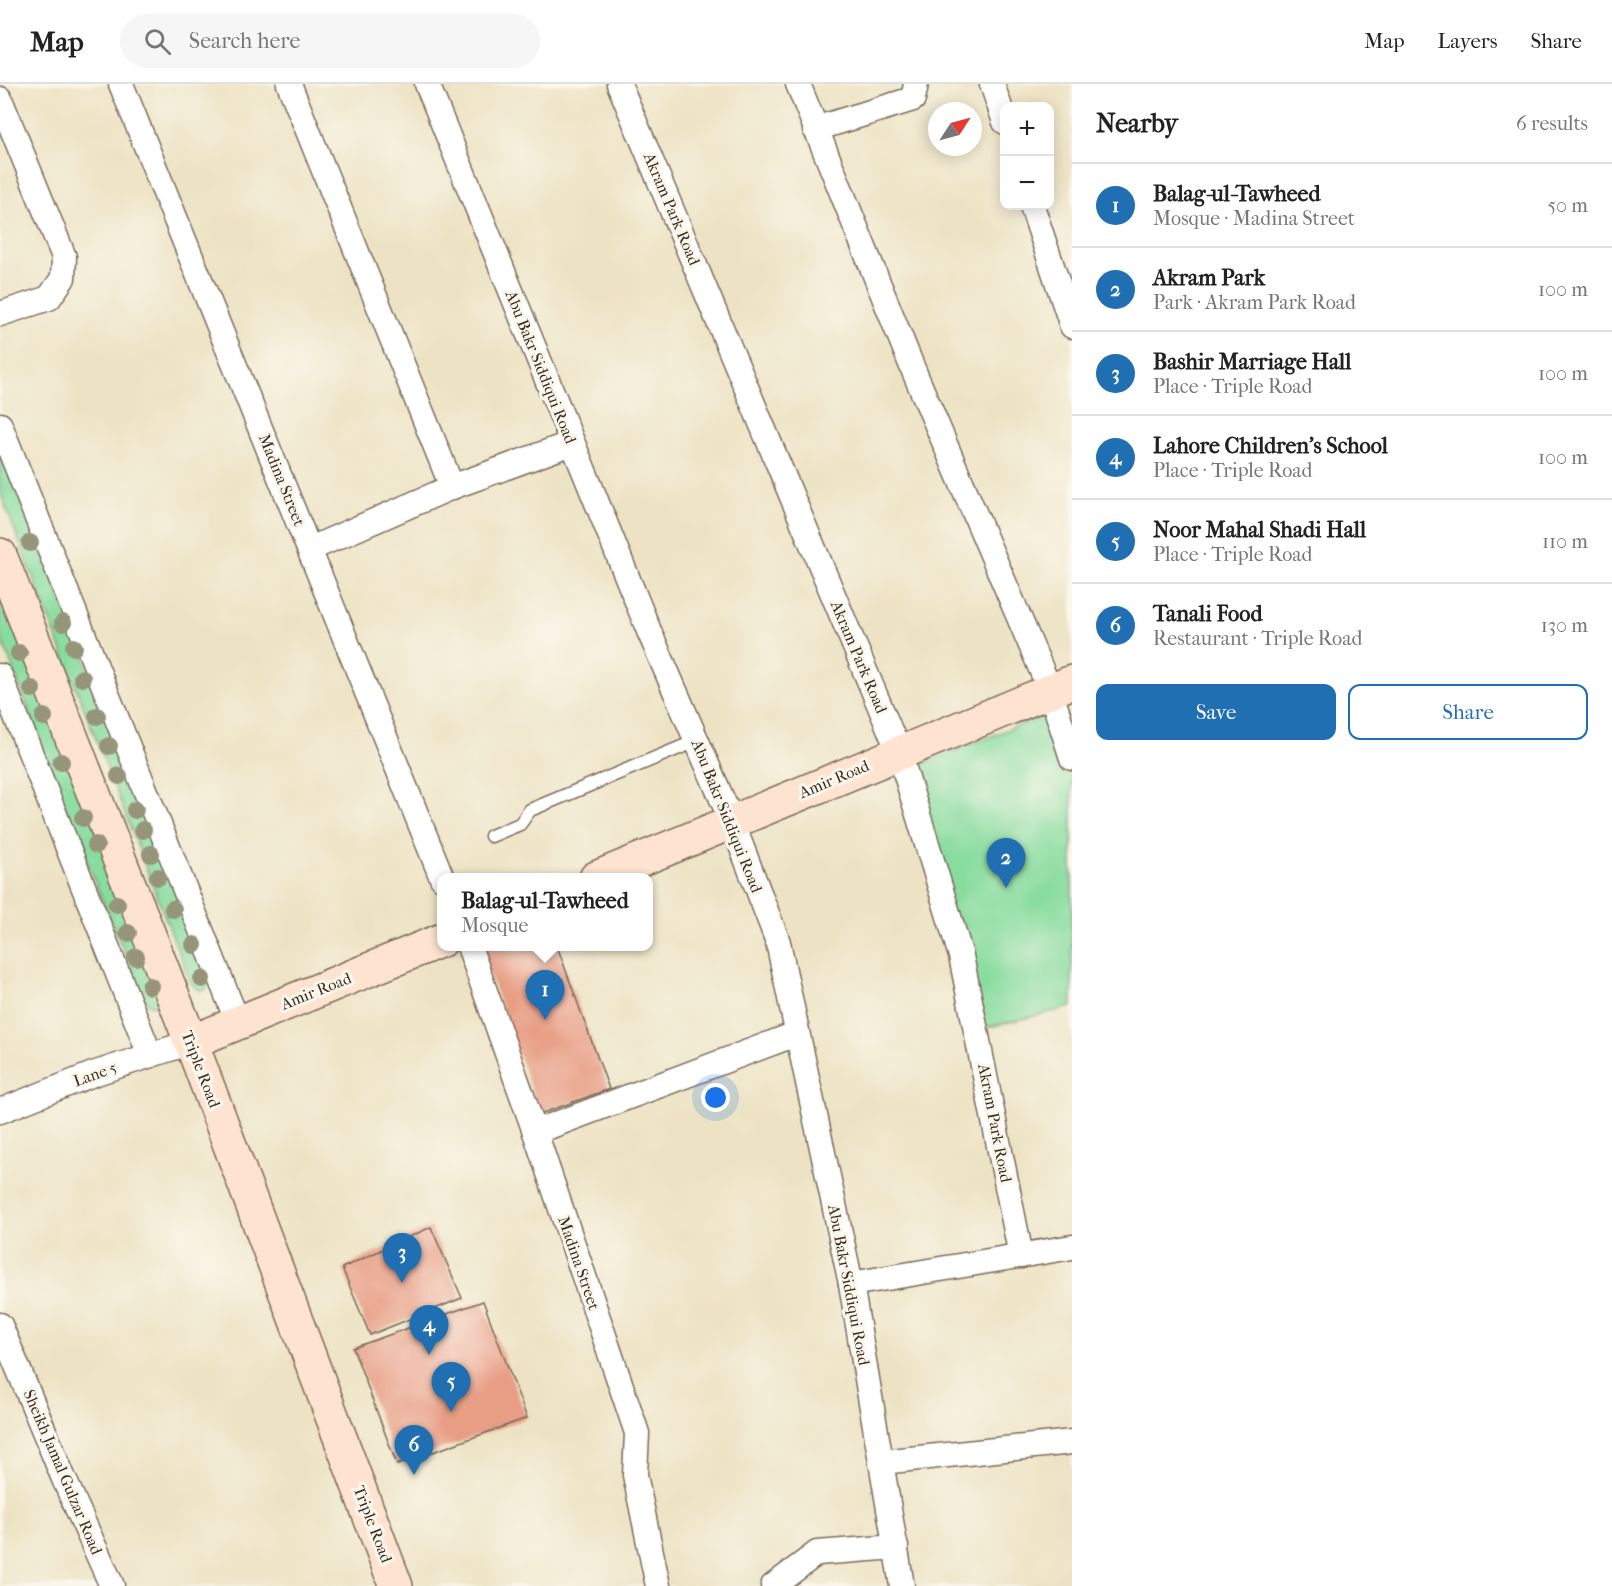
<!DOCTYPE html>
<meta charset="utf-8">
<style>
body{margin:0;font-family:"IM FELL French Canon",serif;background:#f6f6f6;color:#222}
.controls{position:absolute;right:18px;top:18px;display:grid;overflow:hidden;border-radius:12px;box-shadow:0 3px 15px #0003}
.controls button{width:54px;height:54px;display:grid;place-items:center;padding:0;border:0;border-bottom:2px solid #e0e0e0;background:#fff;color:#222;font:30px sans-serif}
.compass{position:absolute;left:928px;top:18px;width:54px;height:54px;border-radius:50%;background:#fff;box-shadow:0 3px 15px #0003;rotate:54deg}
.you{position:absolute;left:716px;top:1014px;width:21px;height:21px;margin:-15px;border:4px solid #fff;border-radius:50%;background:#1a73e8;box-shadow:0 0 0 9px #1a73e833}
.badge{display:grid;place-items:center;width:39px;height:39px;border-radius:50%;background:#1f6fb2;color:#fff;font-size:20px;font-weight:700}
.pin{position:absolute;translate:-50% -50px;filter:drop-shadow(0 2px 3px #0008)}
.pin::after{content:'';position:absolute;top:32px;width:21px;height:18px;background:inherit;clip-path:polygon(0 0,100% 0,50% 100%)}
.popup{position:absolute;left:437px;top:789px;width:216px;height:78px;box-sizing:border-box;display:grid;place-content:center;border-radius:12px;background:#fff;filter:drop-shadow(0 2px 4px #0005);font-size:20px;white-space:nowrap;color:#767676}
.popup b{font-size:22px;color:#222}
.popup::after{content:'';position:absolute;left:50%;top:100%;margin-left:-12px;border:12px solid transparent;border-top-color:#fff}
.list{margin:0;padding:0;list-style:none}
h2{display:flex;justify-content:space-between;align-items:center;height:78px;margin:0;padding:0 24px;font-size:26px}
h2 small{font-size:20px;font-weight:400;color:#767676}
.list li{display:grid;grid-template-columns:39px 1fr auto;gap:18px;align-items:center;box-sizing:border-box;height:84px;padding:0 24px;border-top:2px solid #e0e0e0}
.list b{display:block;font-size:22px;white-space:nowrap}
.list p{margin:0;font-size:20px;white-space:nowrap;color:#767676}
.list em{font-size:20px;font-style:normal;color:#767676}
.actions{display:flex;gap:12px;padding:18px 24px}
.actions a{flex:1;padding:14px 0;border:2px solid #1f6fb2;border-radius:12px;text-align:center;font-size:21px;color:#1f6fb2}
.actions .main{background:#1f6fb2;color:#fff}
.icon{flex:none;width:33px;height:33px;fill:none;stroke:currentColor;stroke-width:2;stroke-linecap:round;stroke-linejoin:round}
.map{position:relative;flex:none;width:1072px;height:1502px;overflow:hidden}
header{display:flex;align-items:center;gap:36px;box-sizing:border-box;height:84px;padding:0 30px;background:#fff;border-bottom:2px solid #e0e0e0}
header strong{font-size:28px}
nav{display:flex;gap:33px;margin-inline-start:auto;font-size:21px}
.search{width:420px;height:54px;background:#f6f6f6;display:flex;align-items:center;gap:15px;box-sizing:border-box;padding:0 21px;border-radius:33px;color:#767676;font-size:22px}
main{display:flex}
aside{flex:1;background:#fff}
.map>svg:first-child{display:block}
.green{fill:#87dc9e;stroke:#61835e;stroke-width:1.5}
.building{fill:#e89e85}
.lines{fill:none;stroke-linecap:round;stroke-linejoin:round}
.service-casing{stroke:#796b58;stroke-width:15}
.minor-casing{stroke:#796b58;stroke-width:27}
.secondary-casing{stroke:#796b58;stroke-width:36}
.service{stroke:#fff;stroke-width:12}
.minor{stroke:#fff;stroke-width:24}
.secondary{stroke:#fee3d1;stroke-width:33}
.tree{fill:#96957a}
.labels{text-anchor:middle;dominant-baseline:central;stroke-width:6;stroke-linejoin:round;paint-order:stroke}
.street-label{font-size:16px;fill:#3b2a1e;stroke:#fbf7ec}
</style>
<header>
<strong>Map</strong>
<div class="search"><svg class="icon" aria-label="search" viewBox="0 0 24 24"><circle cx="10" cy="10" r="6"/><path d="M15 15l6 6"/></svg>Search here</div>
<nav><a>Map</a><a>Layers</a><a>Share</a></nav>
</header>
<main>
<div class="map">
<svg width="1072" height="1502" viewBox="0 0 1072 1502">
<rect width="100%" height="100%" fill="#fbf7ec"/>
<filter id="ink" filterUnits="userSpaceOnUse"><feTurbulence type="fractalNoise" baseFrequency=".0167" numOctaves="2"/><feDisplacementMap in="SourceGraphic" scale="12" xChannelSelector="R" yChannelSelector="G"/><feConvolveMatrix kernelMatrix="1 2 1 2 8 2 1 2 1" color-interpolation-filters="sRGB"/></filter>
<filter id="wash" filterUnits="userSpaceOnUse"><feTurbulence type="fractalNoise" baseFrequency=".008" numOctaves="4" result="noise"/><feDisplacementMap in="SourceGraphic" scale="24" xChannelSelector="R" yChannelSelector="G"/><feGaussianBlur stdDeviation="1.35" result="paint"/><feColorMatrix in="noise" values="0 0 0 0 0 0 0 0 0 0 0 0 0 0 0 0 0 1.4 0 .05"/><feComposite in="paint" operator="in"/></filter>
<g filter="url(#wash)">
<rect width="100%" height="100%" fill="#ede3c4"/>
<g class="green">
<path d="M0 359 211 897 206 905C195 909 192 900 188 892L0 408Z"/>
<path d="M0 493 163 918 155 922 150 921 144 915 95 798 0 551Z"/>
<path d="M1057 626 1072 672V923L976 946 911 684Z"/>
</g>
<g id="blocks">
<g class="building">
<path d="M495 862H557L609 1005 540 1030 481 868Z"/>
<path d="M431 1143 462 1214 370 1251 342 1184Z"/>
<path d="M483 1217 527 1334 397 1381 353 1264Z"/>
</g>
</g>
</g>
<g filter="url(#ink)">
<use href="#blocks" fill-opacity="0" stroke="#796b58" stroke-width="1.5"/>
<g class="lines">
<g class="service-casing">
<path id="service" d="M491 752 520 740 530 726 696 657"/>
</g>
<g class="minor-casing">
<g id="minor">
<path d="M121 0 442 794"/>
<path d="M289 0 452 403"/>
<path d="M427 0 649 547 732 738 778 858 851 1200 902 1502"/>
<path d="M619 0 899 668 961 872 1021 1172"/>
<path d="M798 0 913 285 1050 606 1072 674"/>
<path d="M992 0 1005 38"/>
<path d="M0 15 64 173 63 194 49 214 0 230"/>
<path d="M815 45 913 15 916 0"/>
<path d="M1032 122 1072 242"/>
<path d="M0 341 238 939"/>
<path d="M310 465 452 403 572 359"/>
<path d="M0 592 150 971"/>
<path d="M469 862 535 1048 637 1349 635 1391 658 1502"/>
<path d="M0 1027 93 990 191 958"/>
<path d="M535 1048 796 950"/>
<path d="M851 1200 1072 1163"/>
<path d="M0 1241 64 1395 112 1502"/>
<path d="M881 1378 1072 1358"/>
<path d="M773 1502 817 1469 896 1463"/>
</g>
</g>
<g class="secondary-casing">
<g id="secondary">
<path d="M0 471 191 958 396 1502"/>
<path d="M596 794 1072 598"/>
<path d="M191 958 442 856"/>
</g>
</g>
<use href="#service" class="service"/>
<use href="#minor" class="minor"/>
<use href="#secondary" class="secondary"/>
</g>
<g class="tree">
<circle cx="30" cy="459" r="9"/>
<circle cx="63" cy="539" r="9"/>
<circle cx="74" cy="563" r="9"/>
<circle cx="19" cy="569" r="9"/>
<circle cx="82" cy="594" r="9"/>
<circle cx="32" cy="605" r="9"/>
<circle cx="97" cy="632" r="9"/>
<circle cx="44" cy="633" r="9"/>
<circle cx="109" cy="662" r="9"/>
<circle cx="61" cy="678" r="9"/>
<circle cx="119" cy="692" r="9"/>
<circle cx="135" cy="726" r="9"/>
<circle cx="83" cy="734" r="9"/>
<circle cx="143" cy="746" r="9"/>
<circle cx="96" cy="761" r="9"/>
<circle cx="151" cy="770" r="9"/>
<circle cx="158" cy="793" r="9"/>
<circle cx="117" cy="820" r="9"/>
<circle cx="173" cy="825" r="9"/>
<circle cx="128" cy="849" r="9"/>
<circle cx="194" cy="861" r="9"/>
<circle cx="136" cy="873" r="9"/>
<circle cx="202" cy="895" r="9"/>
<circle cx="150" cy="902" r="9"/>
</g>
</g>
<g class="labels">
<g class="street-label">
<text transform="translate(672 125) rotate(67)">Akram Park Road</text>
<text transform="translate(541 283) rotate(68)">Abu Bakr Siddiqui Road</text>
<text transform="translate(282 396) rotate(68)">Madina Street</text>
<text transform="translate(859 573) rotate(67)">Akram Park Road</text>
<text transform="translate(834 695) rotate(-23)">Amir Road</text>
<text transform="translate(727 732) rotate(68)">Abu Bakr Siddiqui Road</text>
<text transform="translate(316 907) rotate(-22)">Amir Road</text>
<text transform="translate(201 985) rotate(69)">Triple Road</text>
<text transform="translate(95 990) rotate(-20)">Lane 5</text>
<text transform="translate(995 1039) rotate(79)">Akram Park Road</text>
<text transform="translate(579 1179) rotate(71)">Madina Street</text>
<text transform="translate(849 1201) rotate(79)">Abu Bakr Siddiqui Road</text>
<text transform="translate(63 1388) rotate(67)">Sheikh Jamal Gulzar Road</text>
<text transform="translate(373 1440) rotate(69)">Triple Road</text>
</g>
</g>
</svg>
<div class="controls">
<button>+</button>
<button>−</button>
</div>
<svg class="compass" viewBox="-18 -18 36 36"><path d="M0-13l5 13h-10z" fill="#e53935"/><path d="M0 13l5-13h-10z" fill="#767676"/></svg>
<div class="you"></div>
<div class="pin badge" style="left:545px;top:936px">1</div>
<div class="popup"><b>Balag-ul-Tawheed</b>Mosque</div>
<div class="pin badge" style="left:1006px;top:804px">2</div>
<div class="pin badge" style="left:402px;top:1199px">3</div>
<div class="pin badge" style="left:429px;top:1271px">4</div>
<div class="pin badge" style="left:451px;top:1328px">5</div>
<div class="pin badge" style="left:414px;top:1391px">6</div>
</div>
<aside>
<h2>Nearby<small>6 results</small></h2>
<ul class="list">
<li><span class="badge">1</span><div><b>Balag-ul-Tawheed</b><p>Mosque · Madina Street</p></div><em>50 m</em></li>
<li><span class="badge">2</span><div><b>Akram Park</b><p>Park · Akram Park Road</p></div><em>100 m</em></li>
<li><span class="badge">3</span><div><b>Bashir Marriage Hall</b><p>Place · Triple Road</p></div><em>100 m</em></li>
<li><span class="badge">4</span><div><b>Lahore Children's School</b><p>Place · Triple Road</p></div><em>100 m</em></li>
<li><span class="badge">5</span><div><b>Noor Mahal Shadi Hall</b><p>Place · Triple Road</p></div><em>110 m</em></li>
<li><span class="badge">6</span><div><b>Tanali Food</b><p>Restaurant · Triple Road</p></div><em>130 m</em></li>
</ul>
<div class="actions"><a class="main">Save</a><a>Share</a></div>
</aside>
</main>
